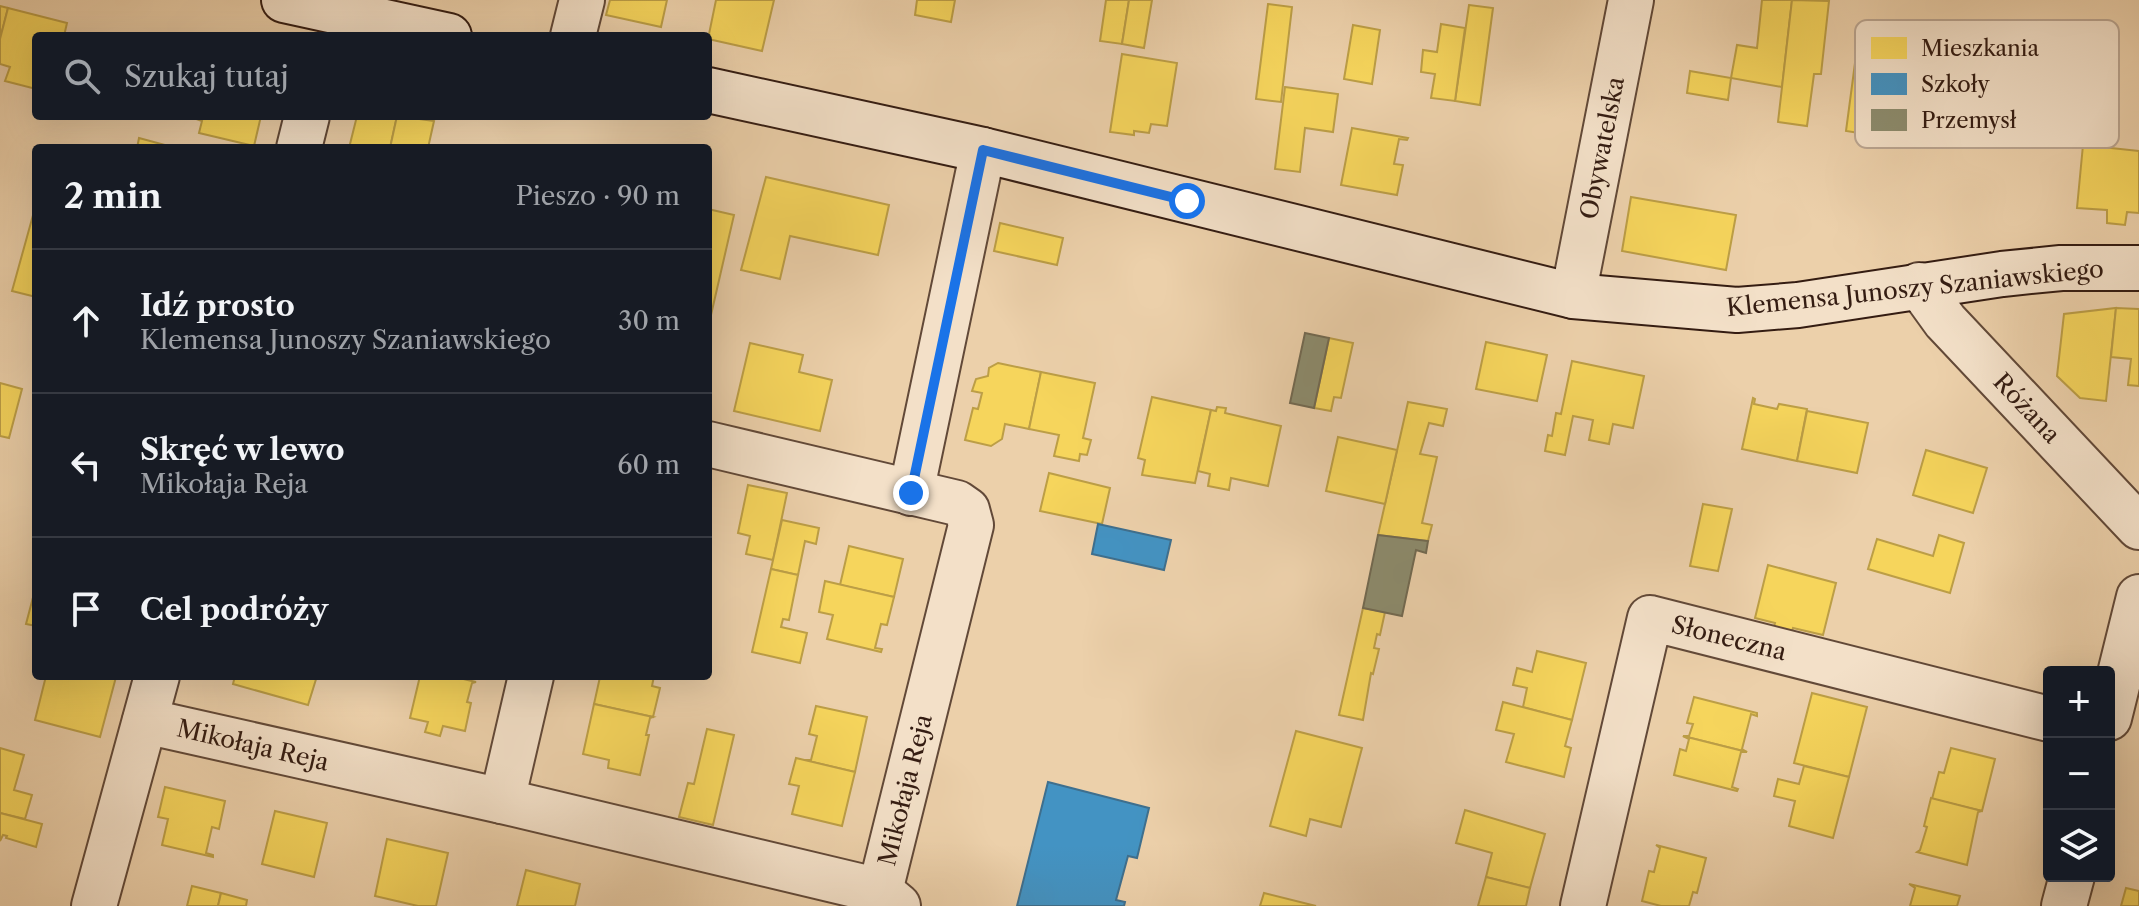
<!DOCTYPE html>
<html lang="pl">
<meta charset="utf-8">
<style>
body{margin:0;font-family:"Libre Caslon Text",serif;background:#20242c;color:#f1f3f6}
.controls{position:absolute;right:24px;bottom:24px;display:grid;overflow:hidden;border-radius:8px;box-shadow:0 8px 32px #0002}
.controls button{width:72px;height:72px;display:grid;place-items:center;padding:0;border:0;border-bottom:2px solid #363941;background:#171b24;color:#f1f3f6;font:40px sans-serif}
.stop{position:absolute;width:24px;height:24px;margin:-18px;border:6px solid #1a73e8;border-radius:50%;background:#fff}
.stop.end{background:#1a73e8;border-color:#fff;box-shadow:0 2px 8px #0008}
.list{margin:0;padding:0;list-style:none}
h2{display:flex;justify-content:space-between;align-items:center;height:104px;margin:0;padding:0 32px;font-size:34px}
h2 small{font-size:26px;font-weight:400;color:#9ea1a6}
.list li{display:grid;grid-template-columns:52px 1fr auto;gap:24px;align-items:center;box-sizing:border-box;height:144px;padding:0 32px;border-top:2px solid #363941}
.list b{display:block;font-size:30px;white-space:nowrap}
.list p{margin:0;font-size:26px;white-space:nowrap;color:#9ea1a6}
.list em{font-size:26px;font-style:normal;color:#9ea1a6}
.icon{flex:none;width:44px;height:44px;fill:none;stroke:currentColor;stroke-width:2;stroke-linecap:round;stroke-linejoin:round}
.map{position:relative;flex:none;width:2139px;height:906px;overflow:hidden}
.search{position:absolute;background:#171b24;box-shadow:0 8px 32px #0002;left:32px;top:32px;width:680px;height:88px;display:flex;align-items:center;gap:20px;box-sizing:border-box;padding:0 28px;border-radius:8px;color:#9ea1a6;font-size:30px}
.panel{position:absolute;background:#171b24;box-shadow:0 8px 32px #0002;left:32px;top:144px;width:680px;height:536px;border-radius:8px}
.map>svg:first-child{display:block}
.homes{fill:#f6d55c;stroke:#bc9e46;stroke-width:2}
.schools{fill:#4393c3;stroke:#3e6f8e;stroke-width:2}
.industry{fill:#8c8c6e;stroke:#726a52;stroke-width:2}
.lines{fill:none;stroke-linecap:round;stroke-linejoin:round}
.street-casing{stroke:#624938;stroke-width:48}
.secondary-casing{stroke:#341c12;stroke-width:48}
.street{stroke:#f3e0c8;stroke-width:44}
.secondary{stroke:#f3e0c8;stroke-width:44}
.route{stroke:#1a73e8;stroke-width:10}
.labels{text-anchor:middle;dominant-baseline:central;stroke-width:8;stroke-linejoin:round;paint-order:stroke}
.street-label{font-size:24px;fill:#341c12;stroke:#f3e0c8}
.key{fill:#f3e0c8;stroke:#baa591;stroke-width:2}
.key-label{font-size:22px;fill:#341c12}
</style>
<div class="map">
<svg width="2139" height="906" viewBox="0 0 2139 906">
<rect width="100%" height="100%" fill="#ecd0aa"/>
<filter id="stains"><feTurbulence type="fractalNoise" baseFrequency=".0025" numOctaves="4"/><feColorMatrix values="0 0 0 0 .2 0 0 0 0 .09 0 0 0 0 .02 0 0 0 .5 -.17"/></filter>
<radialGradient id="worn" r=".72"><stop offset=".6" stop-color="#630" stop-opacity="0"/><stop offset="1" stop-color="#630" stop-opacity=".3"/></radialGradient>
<g class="homes">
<path d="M610 0H667L661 27 606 15Z"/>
<path d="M716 0H774L762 51 708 39Z"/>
<path d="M917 0H955L951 22 915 15Z"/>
<path d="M1106 0H1129L1122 44 1100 41Z"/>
<path d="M1129 0H1152L1144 48 1122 44Z"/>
<path d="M1762 0H1792L1782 87 1731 78 1737 45 1757 48Z"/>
<path d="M1792 0 1829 1 1821 74H1814L1807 126 1778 122Z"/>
<path d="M1268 4 1292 7 1281 102 1256 99Z"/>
<path d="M1469 5 1493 8 1480 105 1455 101Z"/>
<path d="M0 6 8 8 0 39Z"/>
<path d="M8 8 67 23 64 36H36V89L5 81 10 67 0 64V39Z"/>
<path d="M1441 24 1465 28 1455 101 1431 98 1435 74 1421 72 1423 50 1437 52Z"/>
<path d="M1353 25 1380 30 1372 84 1344 79Z"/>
<path d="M1857 48 1876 51 1866 134 1846 131Z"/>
<path d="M1122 54 1177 63 1167 126 1151 124 1149 133 1134 131V135L1110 132Z"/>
<path d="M1690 71 1731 78 1728 100 1687 93Z"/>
<path d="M1285 87 1338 94 1333 132 1305 128 1300 172 1275 169Z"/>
<path d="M188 116H261L254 146 199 133 202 121Z"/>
<path d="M357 116H397L390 148H349Z"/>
<path d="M397 116 434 121 428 148H390Z"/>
<path d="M1352 128 1408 138 1407 140 1399 139 1394 164 1403 165 1397 195 1341 185Z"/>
<path d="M139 138 165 145V148H137Z"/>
<path d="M2083 145 2139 151V213L2127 212 2125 225 2107 223V210L2077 208Z"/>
<path d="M766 177 889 205 878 255 790 236 780 279 741 270Z"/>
<path d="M1631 197 1736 215 1726 270 1622 251Z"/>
<path d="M35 208H36V297L12 291Z"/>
<path d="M708 209 734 215 708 328Z"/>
<path d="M1000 223 1063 238 1057 265 994 251Z"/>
<path d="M2116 308 2106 401 2080 398 2057 376 2064 314Z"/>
<path d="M2116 308 2139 309V386L2128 385 2131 359 2111 357Z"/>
<path d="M1329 338 1353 343 1341 398 1334 397 1331 411 1314 408Z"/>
<path d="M1486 342 1547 355 1537 401 1476 389Z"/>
<path d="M750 343 803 355 799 372 832 380 820 431 734 411Z"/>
<path d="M1572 361 1644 376 1633 428 1613 424 1609 444 1589 440 1593 420 1573 416 1565 455 1545 451 1548 435 1552 436 1556 413 1561 414Z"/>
<path d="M998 363 1041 372 1029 429 1005 424 1002 439 991 446 965 440 973 408 978 409 982 393 972 391 976 379 988 376 989 368Z"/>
<path d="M1041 372 1095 383 1083 438 1091 440 1087 455 1080 454 1079 461 1054 456 1059 435 1029 429Z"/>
<path d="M0 383 22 389 9 438 0 436Z"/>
<path d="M1152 397 1211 410 1195 483 1142 475 1145 460 1138 458Z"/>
<path d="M1753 398 1755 399 1754 404 1777 409 1779 404 1807 409 1797 461 1742 449Z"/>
<path d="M1408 402 1447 409 1443 426 1429 423 1420 454 1437 457 1422 523 1432 525 1428 541 1378 535Z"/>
<path d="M1217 407 1226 408 1225 413 1281 426 1268 486 1231 478 1229 490 1208 486 1210 474 1198 471 1211 410 1216 411Z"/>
<path d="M1807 411 1868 423 1857 473 1797 461Z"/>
<path d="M1338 437 1397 450 1385 504 1326 491Z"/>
<path d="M1926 450 1987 468 1973 513 1913 495Z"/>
<path d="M1049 473 1110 488 1102 524 1040 511Z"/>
<path d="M748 485 787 493 773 560 746 554 750 536 738 533Z"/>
<path d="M1703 504 1732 509 1718 571 1690 566Z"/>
<path d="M782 520 819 528 816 544 805 541 798 575 771 569Z"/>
<path d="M1939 535 1964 543 1950 593 1868 569 1877 539 1933 556Z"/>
<path d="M849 546 903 559 894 597 840 585Z"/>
<path d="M1768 565 1836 583 1823 635 1793 628 1791 636 1773 631 1775 623 1755 618Z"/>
<path d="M771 569 798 575 789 620 783 619 781 627 807 633 800 663 752 652Z"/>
<path d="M825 581 894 597 887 625 881 624 875 648 882 649 881 652 827 639 833 615 819 612Z"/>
<path d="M36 586V626L26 624Z"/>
<path d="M1363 608 1385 612 1380 635 1377 634 1374 648 1379 649 1373 674 1371 673 1363 720 1339 715Z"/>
<path d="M1537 651 1586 663 1572 720 1523 707 1527 688 1513 685 1517 668 1532 672Z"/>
<path d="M46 676 116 677 100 737 35 720Z"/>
<path d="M235 676H317L308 705 233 684Z"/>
<path d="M420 676H451L476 682 472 683 467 702 471 703 465 731 443 726 440 736 425 732 428 722 410 718Z"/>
<path d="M596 676H654L652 686 660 688 653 717 594 704 600 677Z"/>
<path d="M1812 693 1867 707 1849 777 1794 763Z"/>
<path d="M1694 697 1757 713V716L1751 714 1742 749 1747 752 1683 736H1689L1693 724 1687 723Z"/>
<path d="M1503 702 1572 720 1565 746 1571 748 1564 777 1506 762 1514 734 1496 730Z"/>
<path d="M594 704 653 717 650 718 646 735H649L640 775 608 768 609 760 583 754Z"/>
<path d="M816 706 867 717 855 772 804 760H811L817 736 809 734Z"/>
<path d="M707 729 734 735 713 825 679 817 688 783 694 784Z"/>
<path d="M1296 731 1362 748 1341 827 1310 819 1306 836 1270 826Z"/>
<path d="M1683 736 1747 752H1741L1732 787 1738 789 1737 791 1674 775 1680 749 1686 751 1689 739Z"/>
<path d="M0 748 24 755 14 790 32 795 25 819 0 813Z"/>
<path d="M1951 748 1995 759 1982 811 1932 799 1939 772 1944 773Z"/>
<path d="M796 758 855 772 842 826 792 814 799 786 789 784Z"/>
<path d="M1804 766 1849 777 1833 838 1789 826 1795 801 1774 796 1778 779 1799 784Z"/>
<path d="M165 787 225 801 219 829 212 827 206 853 213 855V857L162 845 168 819 158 817Z"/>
<path d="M1931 798 1982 811 1978 812 1967 865 1917 852 1920 850 1927 827 1924 826Z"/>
<path d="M1465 810 1545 834 1530 888 1486 877 1492 853 1456 843Z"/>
<path d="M275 811 327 823 314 877 262 864Z"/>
<path d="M0 813 42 824 36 847 6 838 7 836 3 835 0 841Z"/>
<path d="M387 839 448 853 436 906H418L375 896Z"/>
<path d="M1656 845 1706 858 1697 893 1693 892 1689 906H1661L1642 901 1649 871 1654 872 1660 848Z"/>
<path d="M526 870 580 884 575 906H517Z"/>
<path d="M1486 877 1530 888 1526 906H1478Z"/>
<path d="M1909 884 1960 896 1957 906H1910L1915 888Z"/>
<path d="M192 886 221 893 218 906H187Z"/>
<path d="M2126 888 2139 891V906H2121Z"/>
<path d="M221 893 247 900 246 906H218Z"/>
<path d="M1264 893 1316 906H1260Z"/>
</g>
<g class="schools">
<path d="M1098 524 1171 540 1164 570 1092 554Z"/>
<path d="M1048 782 1149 808 1137 858 1128 856 1116 900 1125 902 1124 906H1017Z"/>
</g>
<g class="industry">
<path d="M1305 333 1329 338 1314 408 1290 403Z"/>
<path d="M1378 535 1428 541 1426 553 1416 550 1402 616 1363 608Z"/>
</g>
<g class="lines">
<g class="street-casing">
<g id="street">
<path d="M573 36 582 0"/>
<path d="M299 148 307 116"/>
<path d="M1919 285 1945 321 2139 527"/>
<path d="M1573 296 1631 0"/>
<path d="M708 444 957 503 967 510 971 525 880 891"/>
<path d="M911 493 983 150"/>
<path d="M2109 718 2139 597"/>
<path d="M145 721 502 801 880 891 898 906"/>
<path d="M502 801 531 676"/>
<path d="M94 906 157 676"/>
<path d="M1583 906 1650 618 2049 719"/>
<path d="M2064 906 2072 876"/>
</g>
</g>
<g class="secondary-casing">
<g id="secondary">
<path d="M284 0 449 36"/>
<path d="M708 90 983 150 1573 296 1737 310 1798 305 2002 274 2061 268H2139"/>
</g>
</g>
<use href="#street" class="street"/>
<use href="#secondary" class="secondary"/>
</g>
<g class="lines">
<path class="route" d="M911 493 983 150 1187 201"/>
</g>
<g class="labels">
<g class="street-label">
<text transform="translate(1602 148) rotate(-79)">Obywatelska</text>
<text transform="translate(1915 288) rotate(-6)">Klemensa Junoszy Szaniawskiego</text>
<text transform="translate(2027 408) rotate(47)">Różana</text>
<text transform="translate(1729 638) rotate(14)">Słoneczna</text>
<text transform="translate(253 745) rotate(13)">Mikołaja Reja</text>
<text transform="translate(905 790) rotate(-76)">Mikołaja Reja</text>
</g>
</g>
<rect x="1855" y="20" width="264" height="128" rx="12" class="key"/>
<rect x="1871" y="37" width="36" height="22" fill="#f6d55c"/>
<rect x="1871" y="73" width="36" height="22" fill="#4393c3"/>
<rect x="1871" y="109" width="36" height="22" fill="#8c8c6e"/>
<g class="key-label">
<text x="1921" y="56">Mieszkania</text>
<text x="1921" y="92">Szkoły</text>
<text x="1921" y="128">Przemysł</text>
</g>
<rect width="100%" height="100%" filter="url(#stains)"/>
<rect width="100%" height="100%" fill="url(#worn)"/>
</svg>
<div class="controls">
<button>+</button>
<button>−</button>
<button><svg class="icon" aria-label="layers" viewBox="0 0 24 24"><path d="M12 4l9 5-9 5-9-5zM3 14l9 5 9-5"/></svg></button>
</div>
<div class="stop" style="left:1187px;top:201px"></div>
<div class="stop end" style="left:911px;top:493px"></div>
<div class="search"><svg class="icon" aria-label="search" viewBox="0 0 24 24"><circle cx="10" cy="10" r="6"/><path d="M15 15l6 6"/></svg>Szukaj tutaj</div>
<section class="panel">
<h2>2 min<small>Pieszo · 90 m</small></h2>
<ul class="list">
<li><svg class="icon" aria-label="ahead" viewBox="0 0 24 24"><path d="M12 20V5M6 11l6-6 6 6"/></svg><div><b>Idź prosto</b><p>Klemensa Junoszy Szaniawskiego</p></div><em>30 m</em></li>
<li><svg class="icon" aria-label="left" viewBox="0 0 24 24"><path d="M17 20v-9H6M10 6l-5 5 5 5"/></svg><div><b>Skręć w lewo</b><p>Mikołaja Reja</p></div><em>60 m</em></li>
<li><svg class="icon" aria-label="arrive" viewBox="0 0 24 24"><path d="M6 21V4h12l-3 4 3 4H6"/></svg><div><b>Cel podróży</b></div></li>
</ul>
</section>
</div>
